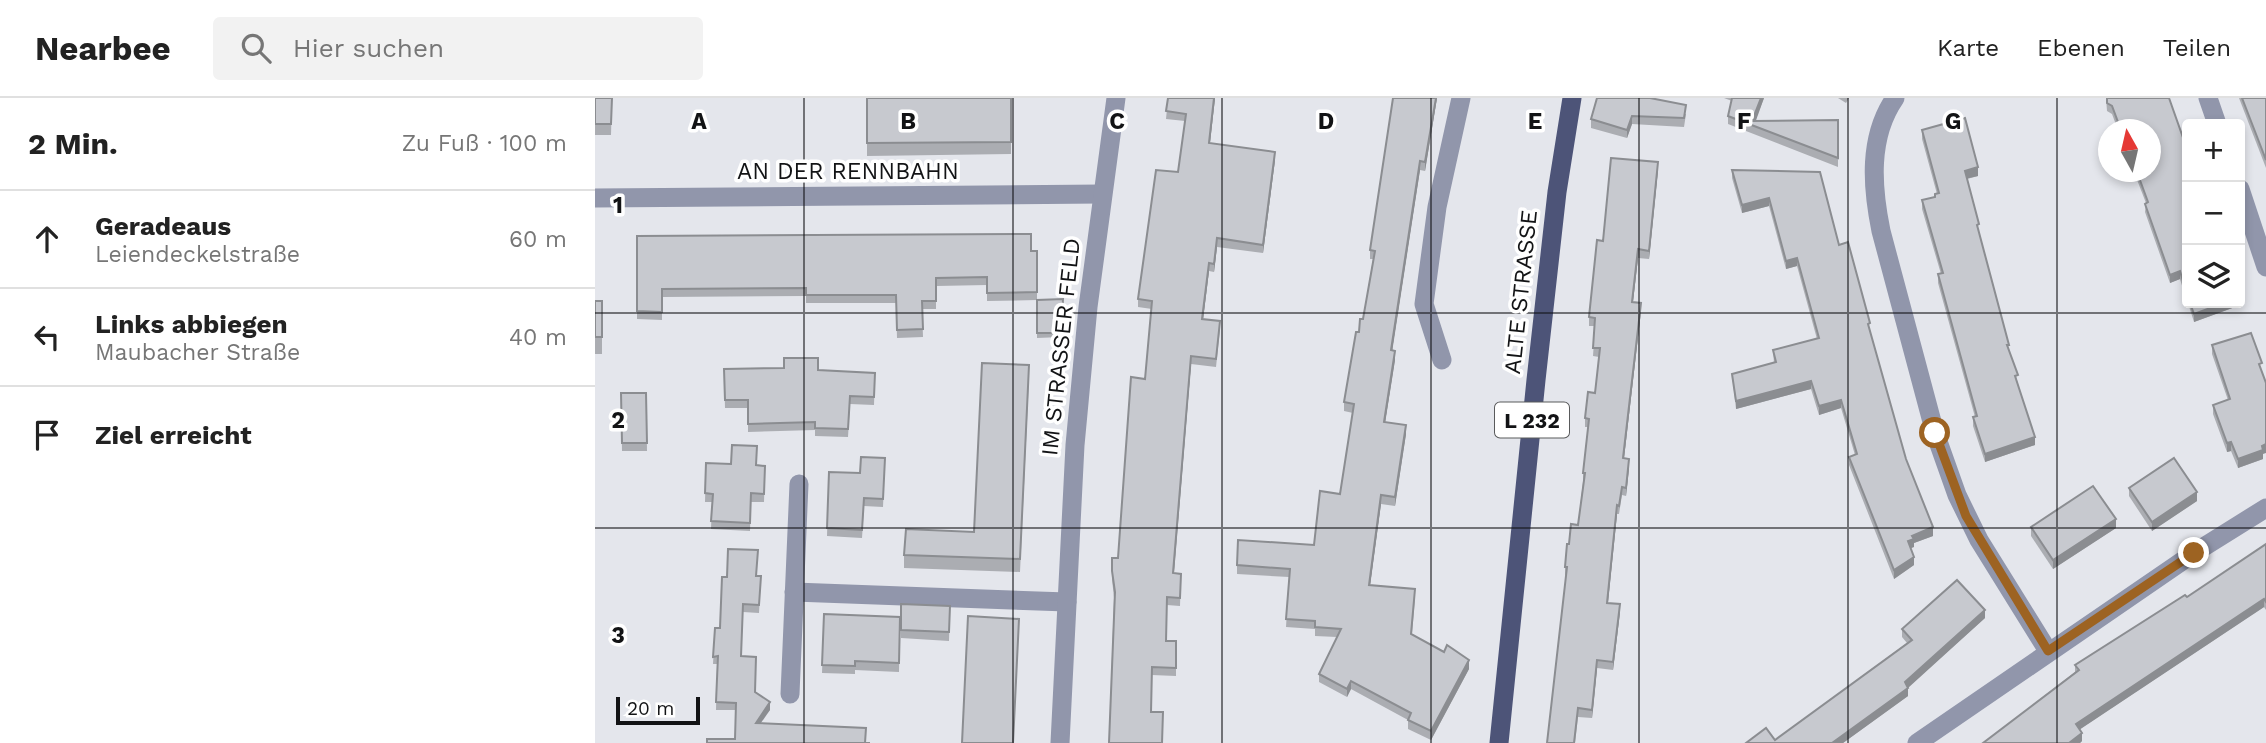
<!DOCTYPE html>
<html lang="de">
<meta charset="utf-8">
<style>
body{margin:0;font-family:"Work Sans",sans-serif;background:#f2f2f2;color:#222}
.controls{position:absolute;right:21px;top:21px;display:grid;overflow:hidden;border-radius:7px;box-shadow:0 4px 10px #0003}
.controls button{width:63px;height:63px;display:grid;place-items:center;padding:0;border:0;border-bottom:2px solid #e0e0e0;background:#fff;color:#222;font:35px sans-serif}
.compass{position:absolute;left:1503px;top:21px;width:63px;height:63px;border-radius:50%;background:#fff;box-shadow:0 4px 10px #0003;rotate:352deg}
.scale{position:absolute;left:21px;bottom:18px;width:84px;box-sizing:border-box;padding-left:7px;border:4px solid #121315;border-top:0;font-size:19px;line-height:24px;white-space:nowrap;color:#121315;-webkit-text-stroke:5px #fff;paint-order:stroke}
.stop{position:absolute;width:21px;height:21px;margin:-16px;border:5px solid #9d6322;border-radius:50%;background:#fff}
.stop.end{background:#9d6322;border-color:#fff;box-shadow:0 2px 7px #0008}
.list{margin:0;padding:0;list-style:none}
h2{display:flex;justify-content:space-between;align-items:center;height:91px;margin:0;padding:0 28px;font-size:30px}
h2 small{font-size:23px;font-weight:400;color:#767676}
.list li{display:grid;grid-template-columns:46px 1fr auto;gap:21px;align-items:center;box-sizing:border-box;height:98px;padding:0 28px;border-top:2px solid #e0e0e0}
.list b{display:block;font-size:26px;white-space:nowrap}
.list p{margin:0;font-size:23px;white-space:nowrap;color:#767676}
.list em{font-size:23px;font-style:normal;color:#767676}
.icon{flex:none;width:38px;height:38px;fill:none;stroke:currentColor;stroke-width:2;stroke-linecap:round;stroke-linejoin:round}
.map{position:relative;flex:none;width:1671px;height:645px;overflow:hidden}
header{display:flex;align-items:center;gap:42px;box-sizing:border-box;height:98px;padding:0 35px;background:#fff;border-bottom:2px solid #e0e0e0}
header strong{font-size:33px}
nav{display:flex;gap:38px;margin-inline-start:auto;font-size:24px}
.search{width:490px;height:63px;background:#f2f2f2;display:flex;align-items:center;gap:18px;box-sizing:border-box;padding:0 24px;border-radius:7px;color:#767676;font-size:26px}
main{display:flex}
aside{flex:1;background:#fff}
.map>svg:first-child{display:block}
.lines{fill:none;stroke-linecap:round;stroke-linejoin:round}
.minor{stroke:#9196ab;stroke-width:19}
.primary{stroke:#4d5478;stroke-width:19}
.wall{fill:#abadb2}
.shaded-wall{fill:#8b8d91}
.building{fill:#c7c9cf;stroke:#8b8d91;stroke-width:2}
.route{stroke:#9d6322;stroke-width:9}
.grid{fill:none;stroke:#121315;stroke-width:2;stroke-opacity:0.55}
.labels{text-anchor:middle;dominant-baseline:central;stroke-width:7;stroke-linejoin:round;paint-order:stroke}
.shield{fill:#fff;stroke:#595a5b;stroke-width:2}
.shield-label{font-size:21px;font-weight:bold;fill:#121315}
.street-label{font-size:23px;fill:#121315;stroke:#fff}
.grid-label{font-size:23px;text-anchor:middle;font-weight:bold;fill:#121315;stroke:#fff;stroke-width:7;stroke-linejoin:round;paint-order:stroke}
</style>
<header>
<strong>Nearbee</strong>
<div class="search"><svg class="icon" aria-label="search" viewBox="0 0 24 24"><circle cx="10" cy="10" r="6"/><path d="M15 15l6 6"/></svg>Hier suchen</div>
<nav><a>Karte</a><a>Ebenen</a><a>Teilen</a></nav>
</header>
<main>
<aside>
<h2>2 Min.<small>Zu Fuß · 100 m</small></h2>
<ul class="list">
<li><svg class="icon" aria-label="ahead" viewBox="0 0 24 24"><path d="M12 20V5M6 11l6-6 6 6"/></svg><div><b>Geradeaus</b><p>Leiendeckelstraße</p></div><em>60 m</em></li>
<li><svg class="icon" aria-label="left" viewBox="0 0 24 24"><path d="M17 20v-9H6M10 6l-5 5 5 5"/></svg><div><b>Links abbiegen</b><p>Maubacher Straße</p></div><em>40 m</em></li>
<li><svg class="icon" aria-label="arrive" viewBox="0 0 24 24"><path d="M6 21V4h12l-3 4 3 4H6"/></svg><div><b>Ziel erreicht</b></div></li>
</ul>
</aside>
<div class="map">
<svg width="1671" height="645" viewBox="0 0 1671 645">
<rect width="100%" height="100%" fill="#e4e6ec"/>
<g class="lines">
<g class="minor">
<path d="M1300 0C1273 39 1277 89 1286 133L1340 335 1362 397 1384 442 1453 553"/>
<path d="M1613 0 1622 26"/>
<path d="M1645 91 1671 169"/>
<path d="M0 100 507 96"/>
<path d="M847 262 829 206 842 109 866 0"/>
<path d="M199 494 472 504"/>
<path d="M195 596 204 386"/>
<path d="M465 645 480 347 493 209 521 0"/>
<path d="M1322 645 1599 455 1671 410"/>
</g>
<path class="primary" d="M904 645 941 282 962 94 977 0"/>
</g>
<g class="wall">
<path d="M0 0H17L16 37H0Z"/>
<path d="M272 0H416V56L272 58Z"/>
<path d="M573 0H620L615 45 680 62 668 155 622 149 619 174 614 173 608 222 625 231 621 269 596 266 579 476H586L585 508 572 507 571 543H581V578L557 577 514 645 519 500 517 481V460H523L550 281 557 211 543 209V201L583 74 590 23 571 21Z"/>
<path d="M798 0H842L830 73 825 72 797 252 800 262 790 324 811 336 800 408 786 406 775 487 820 500 817 536 874 571 836 642 813 631V622L756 591 752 599 724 584V576L742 539 720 538V531L691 529 694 479 642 476V467L719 447 745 396 758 315 749 313V304L764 234 768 221 778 161H775V152Z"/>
<path d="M1002 0 1091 16 1089 29 1037 26 1032 40 996 30V21Z"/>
<path d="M1129 0H1169L1160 23 1243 22V69L1133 26V18L1137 3Z"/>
<path d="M1243 0H1254L1251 5Z"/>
<path d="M1511 0H1574L1592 51V204L1585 181 1575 185 1550 114 1551 105 1539 74H1556V32H1523L1517 16 1512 13Z"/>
<path d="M1644 0H1671V70Z"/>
<path d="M1327 32 1383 78 1372 81 1384 135 1423 286 1440 347 1390 364 1378 328V319H1380L1343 185V176H1346L1327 111V102L1340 99 1342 96 1327 41Z"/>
<path d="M1063 72 1054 161 1043 160 1038 204 1046 213 1029 360 1034 370 1031 398 1027 397 1024 416H1022L1013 505 1025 514 1018 572 1002 570 997 620 983 619 980 645H952L971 477H970V469L974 446 983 427 988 384V375L993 329H990V320L1000 295 1004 259 998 258 1000 228H994V219L1008 143Z"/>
<path d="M1137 72 1244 147 1275 233 1311 361 1338 438 1319 445V449L1316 450 1319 467 1299 481 1254 367V359L1260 357 1246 310 1224 317 1216 291 1141 311 1137 276 1179 265 1178 252 1222 241 1202 168 1191 171 1174 108 1147 115 1137 80Z"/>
<path d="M42 138 442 153V202L468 201 466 239 442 240V202L392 203V187L341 188V211H327L328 239 302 240 301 205H211V198L67 199V222L42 221Z"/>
<rect x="0" y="203" width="7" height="53"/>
<path d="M1593 205H1640V209L1599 224Z"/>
<path d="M1617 247 1667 273 1668 361 1643 370 1636 353 1632 354 1618 316V307L1633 302 1617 256Z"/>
<path d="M129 271 223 272 280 275 279 307 255 306 253 339 220 338V332L153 334V310H130Z"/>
<path d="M434 280 425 474 309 470V457L379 434Z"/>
<path d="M26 295H51L52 353H27Z"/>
<path d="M290 360 288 409 269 408 267 440 232 438 234 374 265 375Z"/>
<path d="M111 365 170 368 169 404H156L155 433 116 431 117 404H110Z"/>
<path d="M1534 390 1602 403 1557 433 1534 398Z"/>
<path d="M1436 429 1521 430 1458 471 1436 438Z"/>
<path d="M1671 446V512L1669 509 1485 631 1487 643 1485 645H1388L1480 574V567L1592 499Z"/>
<path d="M166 478 164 515 148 514 146 558 160 594 175 612 140 641 141 612H121L122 566H118L120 530H125L132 479Z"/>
<path d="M306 506 355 508 354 543 306 540Z"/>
<path d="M229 516 305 519 304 574 260 572V576L227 575Z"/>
<path d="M1390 520 1313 589V598L1248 645H1151L1180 642 1312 545 1307 539V531Z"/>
</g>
<g class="shaded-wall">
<path d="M619 0H620L614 53V45Z"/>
<path d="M841 0H842L830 73V64Z"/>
<path d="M1166 0H1169L1159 28 1157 23Z"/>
<path d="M1037 18V26L1032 40V32Z"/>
<path d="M680 54V62L668 155V147Z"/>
<path d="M825 63V72L796 261V252Z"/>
<path d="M1063 64V72L1054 161V153Z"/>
<path d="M1383 69V78L1370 81V73Z"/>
<path d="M1174 100V108L1147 115V107Z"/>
<path d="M622 140V149L619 174V166Z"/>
<path d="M1043 151V160L1037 212V204Z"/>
<path d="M1202 160V168L1191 171V163Z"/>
<path d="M614 165V173L607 230V221Z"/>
<path d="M1585 173V181L1575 185V177Z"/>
<path d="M1046 205V213L1028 369V360Z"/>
<path d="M1629 205H1640V209L1599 224V216Z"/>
<path d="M800 253V262L789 332V324Z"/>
<path d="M596 258V266L578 484V475Z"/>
<path d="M1216 283V291L1141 311V303Z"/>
<path d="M1246 302V310L1224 317V308Z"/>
<path d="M811 327V336L800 408V399Z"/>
<path d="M1440 339V347L1390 364V356Z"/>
<path d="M1636 344V353L1632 354V345Z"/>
<path d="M1671 346V355L1668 356V361L1643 370V361Z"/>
<path d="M1034 361V370L1031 398V390Z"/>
<path d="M1602 394V403L1557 433V424Z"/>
<path d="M786 397V406L774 496V487Z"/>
<path d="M1022 407V416L1012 513V505Z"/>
<path d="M1521 421V430L1458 471V462Z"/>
<path d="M1338 429V438L1319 445V449L1313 451V443L1317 438Z"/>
<path d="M1319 459V467L1299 481V472Z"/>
<path d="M1669 501V509L1481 634V626Z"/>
<path d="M1025 506V514L1018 572V564Z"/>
<path d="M1390 512V520L1313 590V598L1248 645H1237L1310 584Z"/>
<path d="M874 562V571L836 642V633Z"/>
<path d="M1002 562V570L997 620V612Z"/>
<path d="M756 583V591L752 599V591Z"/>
<path d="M175 604V612L161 632V625Z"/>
<path d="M1487 635V643L1485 645H1474Z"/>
</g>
<g class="building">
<path d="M0 0H17L16 26H0Z"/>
<path d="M272 0H416V44L272 45Z"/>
<path d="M573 0H619L614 45 680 54 668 147 622 140 619 166 614 165 607 221 625 223 621 261 596 258 578 475 586 476 585 500 572 499 571 543H581V570L557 569 556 614H568L567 645H514L520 494 517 473V460H523L536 279 550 281 557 203 543 201 561 72 583 74 591 16 571 13Z"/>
<path d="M798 0H841L830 64 825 63 796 252 800 253 789 324 811 327 800 399 786 397 774 487 820 491 816 536 849 554 852 547 874 562 836 633 813 622 816 615 756 583 752 591 724 576 746 531 720 529V523L691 521 695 471 642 467 643 442 719 447 725 393 745 396 759 306 749 304 761 234H764L765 221H768L780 153 775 152Z"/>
<path d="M1002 0H1055L1091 7 1089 20 1037 18 1032 32 996 21Z"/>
<path d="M1137 0H1166L1157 23 1243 22V60L1133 18Z"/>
<path d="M1512 0H1574L1592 51V196L1585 173 1575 177 1550 106 1553 104 1542 74H1556V32H1526L1517 8 1512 5Z"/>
<path d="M1647 0H1671V62L1666 49Z"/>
<path d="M1370 20 1383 69 1370 73 1384 126 1382 127 1414 247H1412L1423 277 1420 278 1440 339 1390 356 1378 319 1382 318 1343 176 1348 175 1327 102 1340 99V96L1344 95 1327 32Z"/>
<path d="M1016 60 1063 64 1054 153 1043 151 1037 204 1046 205 1028 360 1034 361 1031 390 1027 389 1024 408 1022 407 1012 505 1025 506 1018 564 1002 562 997 612 983 610 979 645H952L972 469H970L972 446H974L976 426 983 427 990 375H988L994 321 990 320 993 294 1000 295 1005 250H998L1000 220 994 219 1002 142 1008 143Z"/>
<path d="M1137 72 1225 74 1244 147 1253 144 1275 225 1273 226 1311 361 1338 429 1317 438 1319 441 1313 443 1319 459 1299 472 1254 359 1262 356 1246 302 1224 308 1216 283 1141 303 1137 276 1181 264 1178 252 1224 240 1202 160 1191 163 1174 100 1147 107Z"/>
<path d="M436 136V153H442V194L392 195V179L341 180V203H327L328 231 302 232 301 197H211V190L67 191V214L42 213V138Z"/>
<path d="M468 201 466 235H442V202Z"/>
<rect x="0" y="203" width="7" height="36"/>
<path d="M1595 205H1629L1599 216Z"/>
<path d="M1656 235 1667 265 1664 266 1671 285V346L1667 348 1668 352 1643 361 1636 344 1632 345 1618 307 1635 301 1617 247Z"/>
<path d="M189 260H223V272L280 275 279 299 255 298 253 331 220 330V324L153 326V302H130L129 271 189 270Z"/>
<path d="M387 265 434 267 425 461 309 457 311 431 379 434Z"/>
<path d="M26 295H51L52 345H27Z"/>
<path d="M137 347 162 348 161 367 170 368 169 396 156 395 155 425 116 423 118 396 110 395 111 365 136 366Z"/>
<path d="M266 359 290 360 288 401 269 400 267 432 232 430 234 374 265 375Z"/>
<path d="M1579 360 1602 394 1557 424 1534 390Z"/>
<path d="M1498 388 1521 421 1458 462 1436 429Z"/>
<path d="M1671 446V504L1669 501 1481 626 1487 635 1474 645H1388L1484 572 1480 567 1590 497 1592 499Z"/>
<path d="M133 451 163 452 161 478H166L164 507 148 506 146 558 161 559 160 594 175 604 161 625 271 630 270 645H275H112V641H140L141 605 121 604 123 558 118 559 120 530H125L127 479H132Z"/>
<path d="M1362 482 1390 512 1310 584 1313 590 1237 645H1151L1171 630 1180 642 1317 542 1307 531Z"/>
<path d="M306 506 355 508 354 534 306 532Z"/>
<path d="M229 516 305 519 304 565 260 563V568L227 567Z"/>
<path d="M373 518 424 521 418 645H367Z"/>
</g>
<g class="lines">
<path class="route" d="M1340 335 1371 418 1453 553 1599 455"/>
</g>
<path class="grid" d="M209 0V645M418 0V645M627 0V645M836 0V645M1044 0V645M1253 0V645M1462 0V645M0 215H1671M0 430H1671"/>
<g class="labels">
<rect class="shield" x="900" y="304.5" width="74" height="35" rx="5"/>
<g class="shield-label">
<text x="937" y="322">L 232</text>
</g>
<g class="street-label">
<text x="253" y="73">AN DER RENNBAHN</text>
<text transform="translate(926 194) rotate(-84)">ALTE STRASSE</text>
<text transform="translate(466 249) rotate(-84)">IM STRASSER FELD</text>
</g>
</g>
<g class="grid-label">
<text x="104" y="31">A</text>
<text x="313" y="31">B</text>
<text x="522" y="31">C</text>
<text x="731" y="31">D</text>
<text x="940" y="31">E</text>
<text x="1149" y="31">F</text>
<text x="1358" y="31">G</text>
<text x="23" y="115">1</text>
<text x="23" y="330">2</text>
<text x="23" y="545">3</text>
</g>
</svg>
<div class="controls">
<button>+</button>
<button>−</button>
<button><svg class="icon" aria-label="layers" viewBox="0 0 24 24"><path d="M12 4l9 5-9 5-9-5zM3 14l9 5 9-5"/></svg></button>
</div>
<svg class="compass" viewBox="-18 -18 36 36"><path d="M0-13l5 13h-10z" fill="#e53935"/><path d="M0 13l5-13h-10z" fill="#767676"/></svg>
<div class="scale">20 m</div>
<div class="stop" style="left:1340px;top:335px"></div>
<div class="stop end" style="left:1599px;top:455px"></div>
</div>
</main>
